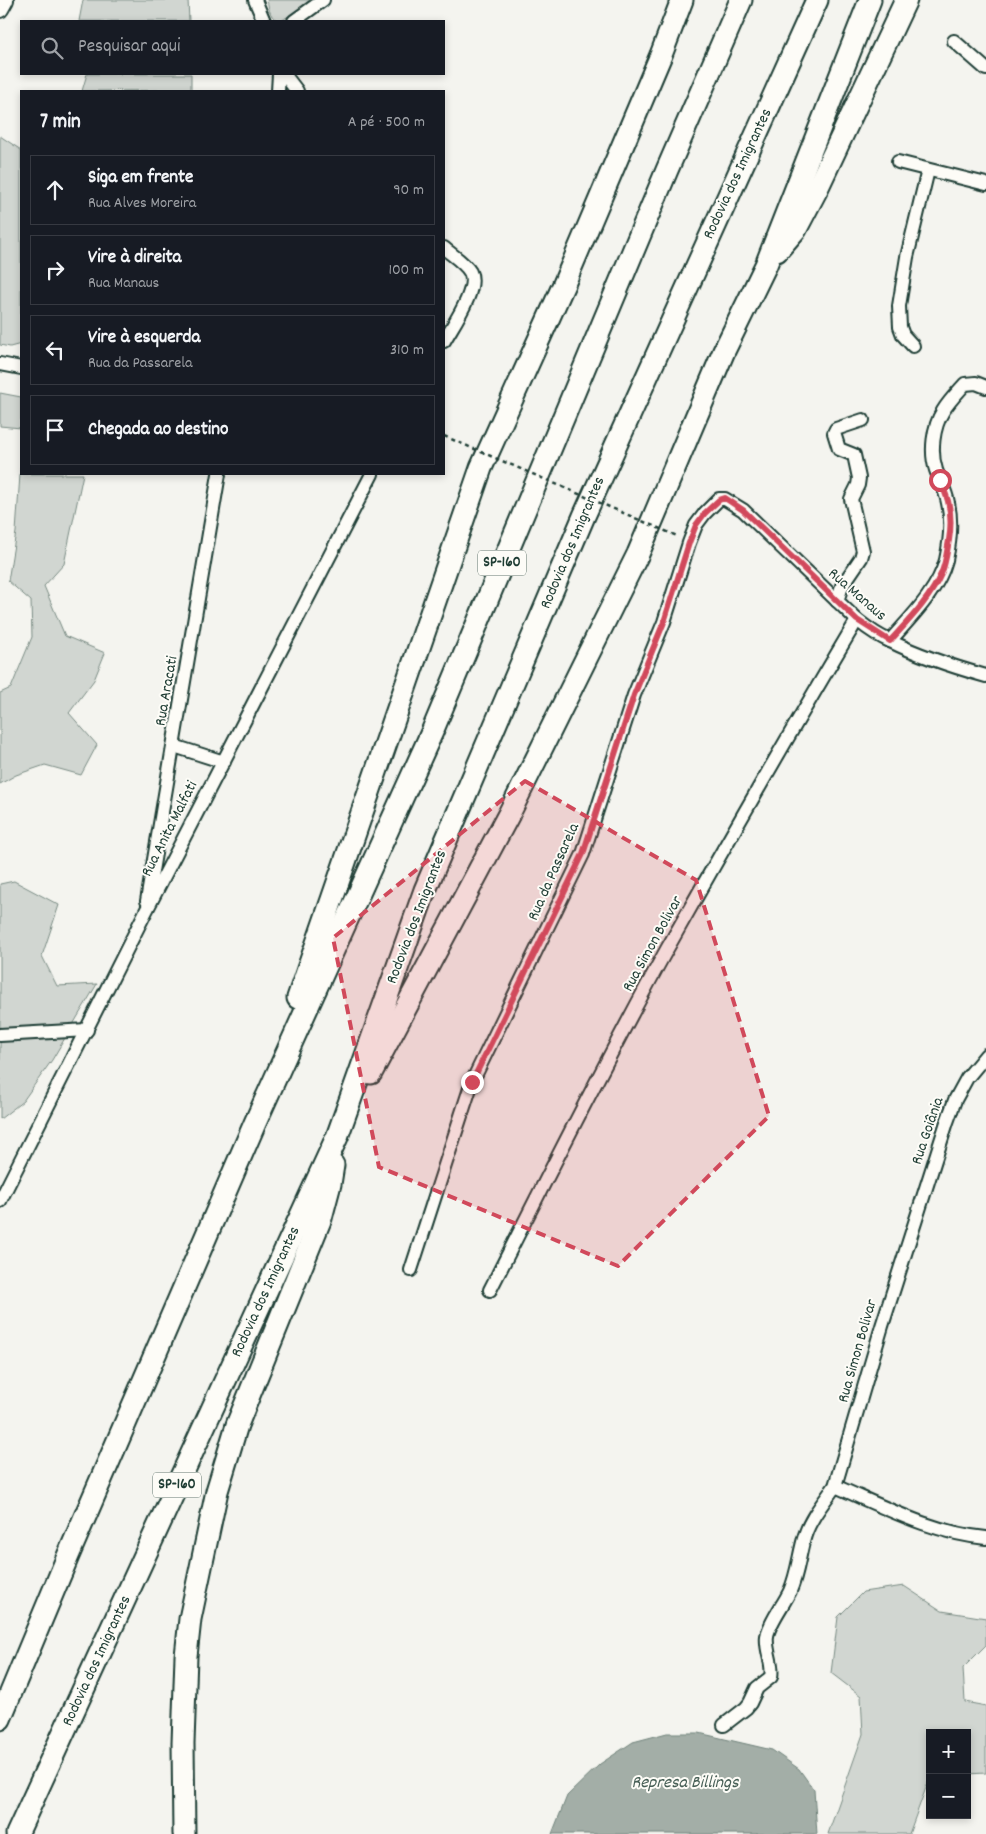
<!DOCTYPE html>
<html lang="pt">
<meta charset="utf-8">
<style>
body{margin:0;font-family:Dekko,sans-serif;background:#242831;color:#f1f3f6}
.controls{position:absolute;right:15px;bottom:15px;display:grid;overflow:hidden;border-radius:0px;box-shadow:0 2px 8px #0003}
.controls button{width:45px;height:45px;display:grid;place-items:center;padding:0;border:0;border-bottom:1px solid #363941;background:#171b24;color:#f1f3f6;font:25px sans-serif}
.stop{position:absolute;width:15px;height:15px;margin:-11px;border:4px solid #d1495b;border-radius:50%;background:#fff}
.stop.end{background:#d1495b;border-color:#fff;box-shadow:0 1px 5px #0008}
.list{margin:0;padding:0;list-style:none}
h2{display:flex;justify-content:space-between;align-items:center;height:65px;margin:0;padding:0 20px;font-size:21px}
h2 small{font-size:16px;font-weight:400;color:#9ea1a6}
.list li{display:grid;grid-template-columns:32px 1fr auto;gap:15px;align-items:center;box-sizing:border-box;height:70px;margin:0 10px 10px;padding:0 10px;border:1px solid #363941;border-radius:0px}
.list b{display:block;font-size:19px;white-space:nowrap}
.list p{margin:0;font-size:16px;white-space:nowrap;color:#9ea1a6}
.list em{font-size:16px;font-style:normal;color:#9ea1a6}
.icon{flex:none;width:28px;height:28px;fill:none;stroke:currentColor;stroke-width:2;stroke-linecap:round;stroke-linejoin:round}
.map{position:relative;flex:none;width:986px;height:1834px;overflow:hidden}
.search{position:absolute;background:#171b24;box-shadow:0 2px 8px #0003;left:20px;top:20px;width:425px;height:55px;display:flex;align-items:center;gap:12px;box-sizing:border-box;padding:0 18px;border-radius:0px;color:#9ea1a6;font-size:19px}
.panel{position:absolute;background:#171b24;box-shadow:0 2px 8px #0003;left:20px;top:90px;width:425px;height:385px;border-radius:0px}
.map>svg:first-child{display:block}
.green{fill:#d1d6d1;stroke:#788a82}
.water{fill:#a3aea7;stroke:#6e8179}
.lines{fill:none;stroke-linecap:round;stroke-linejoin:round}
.minor-casing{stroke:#1f3d34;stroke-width:16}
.secondary-casing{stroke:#1f3d34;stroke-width:20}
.motorway-casing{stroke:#1f3d34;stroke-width:25}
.minor{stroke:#fdfcf7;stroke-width:12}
.secondary{stroke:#fdfcf7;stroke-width:16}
.motorway{stroke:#fdfcf7;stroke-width:21}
.path-bridge{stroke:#1f3d34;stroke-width:2.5;stroke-dasharray:4 4;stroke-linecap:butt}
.route{stroke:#d1495b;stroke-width:6}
.marked{fill:#d1495b;fill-opacity:0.2;stroke:#d1495b;stroke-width:4;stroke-dasharray:10 6;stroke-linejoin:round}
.labels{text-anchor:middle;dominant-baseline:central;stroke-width:4;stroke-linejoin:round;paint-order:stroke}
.shield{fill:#fdfcf7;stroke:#62766e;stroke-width:1}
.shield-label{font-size:15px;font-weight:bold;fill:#1f3d34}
.street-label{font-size:16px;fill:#1f3d34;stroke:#fdfcf7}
.water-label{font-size:18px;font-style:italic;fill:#475f56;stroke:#fdfcf7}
</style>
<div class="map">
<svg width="986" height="1834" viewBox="0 0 986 1834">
<rect width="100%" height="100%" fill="#f4f4ef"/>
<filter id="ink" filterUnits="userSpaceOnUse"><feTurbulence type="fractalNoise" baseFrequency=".02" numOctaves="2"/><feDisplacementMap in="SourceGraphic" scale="10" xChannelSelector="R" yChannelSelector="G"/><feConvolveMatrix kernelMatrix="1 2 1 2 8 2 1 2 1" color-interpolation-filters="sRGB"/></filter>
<g filter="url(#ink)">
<g class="green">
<path d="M83 0H188L189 21H79Z"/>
<path d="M267 0H313L281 21C270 20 269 9 267 0Z"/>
<path d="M87 74H191V90L82 91Z"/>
<path d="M0 136 21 150V344L10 347 0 345Z"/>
<path d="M0 393 21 397V428L0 426Z"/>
<path d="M21 460V474H83L64 564 44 586 65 636 105 653 94 680 69 713 97 745 81 775 45 765 16 775 0 784V693L11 688 32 637 31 601 8 581 16 532Z"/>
<path d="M14 881 59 905 42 956 57 986 97 984 52 1060 23 1101 0 1119V884Z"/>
<path d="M904 1586 942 1611 986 1618V1645L963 1668 965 1702 986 1706V1773L967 1774V1733H930V1777L909 1834H828L863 1734 861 1696 831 1673 838 1617 863 1592Z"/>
</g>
<path class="water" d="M667 1733H699L772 1750 799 1769 814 1790 817 1834H552L567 1796 600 1764 633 1742Z"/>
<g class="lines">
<g class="minor-casing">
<g id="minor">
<path d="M255 0 264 21"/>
<path d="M294 21 323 0"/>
<path d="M954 41 986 69"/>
<path d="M284 74 297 91"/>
<path d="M278 91 279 74"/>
<path d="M898 162 986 184"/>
<path d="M444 248C452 255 465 263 470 272 479 289 452 326 444 341"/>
<path d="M913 346 903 335 900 327 899 306 907 257 928 170"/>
<path d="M0 364 21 368"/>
<path d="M837 601 842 586 861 558 863 551 851 499 858 485 859 478 854 455 839 449 834 433 836 429 863 420"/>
<path d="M890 641C910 618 938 591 946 560 950 542 952 521 948 503 946 491 940 481 936 470 930 452 933 427 943 411 949 401 958 392 965 384L976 383 986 387"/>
<path d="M174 746 224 762"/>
<path d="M147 901 219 474"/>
<path d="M0 1035 87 1030"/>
<path d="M0 1201 145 913 372 474"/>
<path d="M411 1270 472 1082 583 854 634 695 664 622 689 543 696 525 705 513 719 499H725L743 510 857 620C867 628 878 636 890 641 920 656 954 667 986 676"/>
<path d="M490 1290C548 1176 605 1061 667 949 729 839 792 729 857 620"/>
<path d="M835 1486C884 1507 933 1533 986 1538"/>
<path d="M724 1725 746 1708 750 1703 757 1688 771 1677C774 1664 765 1650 767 1636 769 1623 784 1604 790 1591 798 1573 799 1554 805 1535 811 1517 824 1502 835 1486L882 1326 947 1122 955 1100 967 1078 986 1055"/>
</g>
</g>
<g class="secondary-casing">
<path id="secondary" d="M0 9 5 0"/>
</g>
<g class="motorway-casing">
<g id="motorway">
<path d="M777 251 796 229 817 189 906 0"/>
<path d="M298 998 481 468 564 284 661 55 682 0"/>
<path d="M371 1073 509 814 638 554 724 351 766 265 870 0"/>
<path d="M0 1719 68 1556 255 1123 432 732 667 170 741 0"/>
<path d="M17 1834 337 1137 425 890 584 516 817 0"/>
<path d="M184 1834 183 1743 186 1656 190 1619 217 1491 237 1425 321 1218 330 1184 333 1165"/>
</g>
</g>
<use href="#minor" class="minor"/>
<use href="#secondary" class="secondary"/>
<use href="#motorway" class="motorway"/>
<path class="path-bridge" d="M444 436 677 536"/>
</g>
</g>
<g class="lines" filter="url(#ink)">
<path class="route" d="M472 1082 583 854 634 695 664 622 689 543 696 525 705 513 719 500 725 498 743 510 857 620 890 641C908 621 930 599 941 574 946 563 947 551 949 540 951 528 951 513 948 501 946 494 943 487 940 480"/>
</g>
<path class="marked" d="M525 781 696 880 769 1116 618 1266 379 1167 333 938Z"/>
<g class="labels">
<g class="shield">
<rect x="478" y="550.5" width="48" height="25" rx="4"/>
<rect x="153" y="1472.5" width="48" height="25" rx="4"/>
</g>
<g class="shield-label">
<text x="502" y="563">SP-160</text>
<text x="177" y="1485">SP-160</text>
</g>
<g class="street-label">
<text transform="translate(738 174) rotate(-65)">Rodovia dos Imigrantes</text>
<text transform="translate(573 543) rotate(-67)">Rodovia dos Imigrantes</text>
<text transform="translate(857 595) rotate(41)">Rua Manaus</text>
<text transform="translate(167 691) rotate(-80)">Rua Aracati</text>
<text transform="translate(170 829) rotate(-63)">Rua Anita Malfati</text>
<text transform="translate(554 872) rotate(-66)">Rua da Passarela</text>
<text transform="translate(417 917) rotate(-69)">Rodovia dos Imigrantes</text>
<text transform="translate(653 944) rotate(-61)">Rua Simon Bolivar</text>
<text transform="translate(928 1131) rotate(-71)">Rua Goiânia</text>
<text transform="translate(266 1292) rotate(-65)">Rodovia dos Imigrantes</text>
<text transform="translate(858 1351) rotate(-74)">Rua Simon Bolivar</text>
<text transform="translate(97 1661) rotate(-65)">Rodovia dos Imigrantes</text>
</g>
<g class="water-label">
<text x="685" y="1783">Represa Billings</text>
</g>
</g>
</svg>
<div class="controls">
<button>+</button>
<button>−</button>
</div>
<div class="stop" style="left:940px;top:480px"></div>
<div class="stop end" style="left:472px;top:1082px"></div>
<div class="search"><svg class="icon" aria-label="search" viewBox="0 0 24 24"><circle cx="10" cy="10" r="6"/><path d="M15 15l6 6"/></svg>Pesquisar aqui</div>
<section class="panel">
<h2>7 min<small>A pé · 500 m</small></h2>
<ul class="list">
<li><svg class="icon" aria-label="ahead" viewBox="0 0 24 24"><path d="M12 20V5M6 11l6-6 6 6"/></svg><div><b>Siga em frente</b><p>Rua Alves Moreira</p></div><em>90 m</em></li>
<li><svg class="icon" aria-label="right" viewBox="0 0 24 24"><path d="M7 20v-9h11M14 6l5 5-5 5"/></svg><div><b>Vire à direita</b><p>Rua Manaus</p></div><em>100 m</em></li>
<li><svg class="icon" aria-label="left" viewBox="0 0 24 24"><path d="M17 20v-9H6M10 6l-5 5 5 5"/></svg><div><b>Vire à esquerda</b><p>Rua da Passarela</p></div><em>310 m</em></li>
<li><svg class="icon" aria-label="arrive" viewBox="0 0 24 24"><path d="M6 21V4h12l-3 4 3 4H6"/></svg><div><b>Chegada ao destino</b></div></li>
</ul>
</section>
</div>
